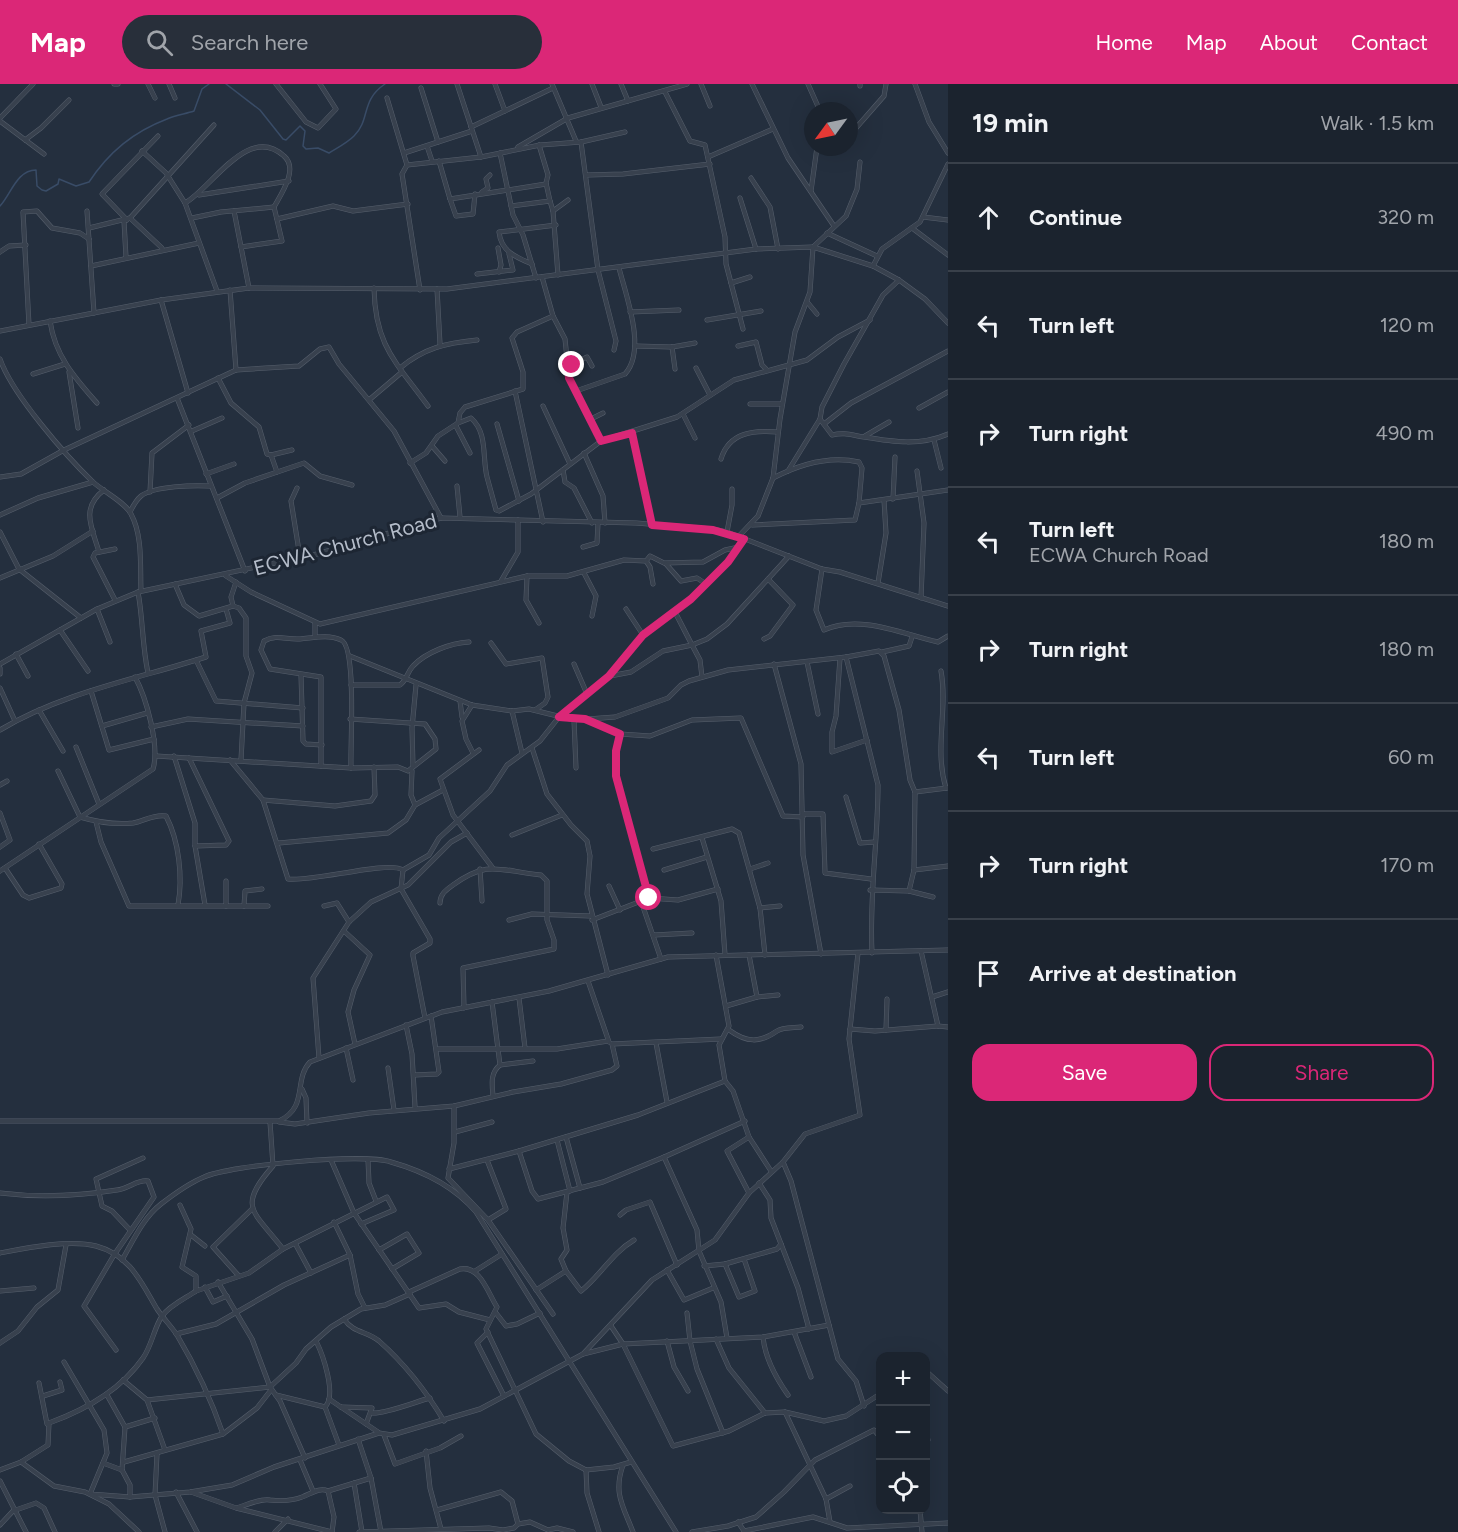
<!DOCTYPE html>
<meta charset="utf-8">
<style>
body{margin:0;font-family:Figtree,sans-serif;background:#282f3a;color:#f1f3f6}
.controls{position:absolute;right:18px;bottom:18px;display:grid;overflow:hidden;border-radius:12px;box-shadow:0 6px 24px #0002}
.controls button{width:54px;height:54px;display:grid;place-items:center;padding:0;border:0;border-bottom:2px solid #39404a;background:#1b232e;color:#f1f3f6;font:30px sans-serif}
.compass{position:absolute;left:804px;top:18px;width:54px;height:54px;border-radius:50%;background:#1b232e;box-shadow:0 6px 24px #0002;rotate:237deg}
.stop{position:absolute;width:18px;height:18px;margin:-14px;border:4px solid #db2777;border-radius:50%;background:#fff}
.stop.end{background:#db2777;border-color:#fff;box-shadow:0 2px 6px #0008}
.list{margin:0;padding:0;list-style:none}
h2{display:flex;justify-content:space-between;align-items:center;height:78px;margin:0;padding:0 24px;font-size:26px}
h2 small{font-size:20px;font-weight:400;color:#a0a4aa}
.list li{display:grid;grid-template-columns:39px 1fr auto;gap:18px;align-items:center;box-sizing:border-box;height:108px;padding:0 24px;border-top:2px solid #39404a}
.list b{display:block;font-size:22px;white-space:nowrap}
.list p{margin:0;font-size:20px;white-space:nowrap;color:#a0a4aa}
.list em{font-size:20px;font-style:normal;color:#a0a4aa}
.actions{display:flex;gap:12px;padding:18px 24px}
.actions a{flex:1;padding:14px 0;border:2px solid #db2777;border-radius:18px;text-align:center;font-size:21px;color:#db2777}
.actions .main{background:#db2777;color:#fff}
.icon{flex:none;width:33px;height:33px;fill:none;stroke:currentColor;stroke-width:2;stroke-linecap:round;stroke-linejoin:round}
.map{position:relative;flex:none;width:948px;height:1448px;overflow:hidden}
header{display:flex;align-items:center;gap:36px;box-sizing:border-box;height:84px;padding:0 30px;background:#db2777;color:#fff}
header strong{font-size:28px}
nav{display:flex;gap:33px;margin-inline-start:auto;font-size:21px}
.search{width:420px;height:54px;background:#282f3a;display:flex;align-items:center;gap:15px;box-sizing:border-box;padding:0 21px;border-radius:33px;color:#a0a4aa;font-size:22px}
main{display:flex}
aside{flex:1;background:#1b232e}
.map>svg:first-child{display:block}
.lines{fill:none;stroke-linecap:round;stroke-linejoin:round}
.stream{stroke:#394c67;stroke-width:1.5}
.minor-casing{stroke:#565f6c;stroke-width:5}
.minor{stroke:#38414e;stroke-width:4}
.route{stroke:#db2777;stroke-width:8}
.labels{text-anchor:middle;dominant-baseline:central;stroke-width:6;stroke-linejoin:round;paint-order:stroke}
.street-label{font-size:21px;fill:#b4bcc9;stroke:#1d2633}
</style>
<header>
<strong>Map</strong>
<div class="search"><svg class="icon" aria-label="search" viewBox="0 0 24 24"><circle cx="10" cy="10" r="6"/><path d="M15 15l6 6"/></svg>Search here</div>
<nav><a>Home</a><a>Map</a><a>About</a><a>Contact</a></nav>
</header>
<main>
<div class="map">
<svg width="948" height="1448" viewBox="0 0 948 1448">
<rect width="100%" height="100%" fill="#242f3e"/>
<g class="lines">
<g class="stream">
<path d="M226 0 260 26 283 55 286 56 300 42 305 47 303 62 306 65 318 64 329 69C337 64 347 59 354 52 371 35 360 17 385 0"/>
<path d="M0 122C11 110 17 86 36 86L37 102 42 106 46 107 58 100 59 95 76 102 89 98C109 68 133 48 167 35 176 31 185 30 194 27L202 5 209 0"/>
</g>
<g class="minor-casing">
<g id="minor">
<path d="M114 0H118"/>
<path d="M148 0 155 14"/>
<path d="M169 0 175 14"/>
<path d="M276 0 306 38 318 44 336 25 320 0"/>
<path d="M457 0 481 73"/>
<path d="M495 0 505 27"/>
<path d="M552 0 576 57"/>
<path d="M592 0 601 23"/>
<path d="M621 0 628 17"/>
<path d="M701 0 710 22"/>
<path d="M752 0 788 74 834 142"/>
<path d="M808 0 820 27"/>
<path d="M860 0V2"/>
<path d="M915 0 929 38 948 69"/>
<path d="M421 4 438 58"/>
<path d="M665 8 690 57 705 61 725 153 726 180 743 245"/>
<path d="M387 14 407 81"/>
<path d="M833 27 835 24"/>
<path d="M0 34 33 0"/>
<path d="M0 37 44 70"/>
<path d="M471 43 553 4"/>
<path d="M849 52 884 12 886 0"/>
<path d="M25 56 41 44 69 16"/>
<path d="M581 58 598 186 616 257 614 266"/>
<path d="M539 61 548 91 546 99 550 117"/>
<path d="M427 62 432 77"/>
<path d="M518 63 568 34 687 0"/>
<path d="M142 67 166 89 185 119 217 207"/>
<path d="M404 69 472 47"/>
<path d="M500 69 513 131 523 151 536 194"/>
<path d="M708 73 773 45"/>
<path d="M439 77 450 115 546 100"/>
<path d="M587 91 623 90 710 80"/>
<path d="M751 94 770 123 778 165"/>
<path d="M811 107 817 63"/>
<path d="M482 108 488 104 486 95 490 91"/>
<path d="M199 111 289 97"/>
<path d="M740 114 756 165"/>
<path d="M450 115 456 132 473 130 475 110"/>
<path d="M185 119C212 104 248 39 284 72 299 85 281 110 274 123L282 157 241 163"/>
<path d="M511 122 550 117 553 127"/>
<path d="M87 127 94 229"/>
<path d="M234 127 249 204"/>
<path d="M923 133 948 136"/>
<path d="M130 134 214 41"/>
<path d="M192 134 221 128 274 123"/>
<path d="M277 135 333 122 353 127 408 120"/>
<path d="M127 136 102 110 158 52"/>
<path d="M124 137 126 173"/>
<path d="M89 144 130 134 162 164"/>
<path d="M912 144 948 171"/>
<path d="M827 149 877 172"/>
<path d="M498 164 501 181 499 188"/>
<path d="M0 168 9 162 26 161"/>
<path d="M532 180C515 173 501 167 499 148L556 141"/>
<path d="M91 182 199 159"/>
<path d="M873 182 882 165 920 138 948 80"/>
<path d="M477 190 513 186 509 170"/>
<path d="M558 191 553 127 568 116"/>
<path d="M542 193 553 232 565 255 569 294 601 357"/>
<path d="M731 199 750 193"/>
<path d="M374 204C375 262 396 278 428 322"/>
<path d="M437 205 440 260"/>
<path d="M230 206 236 286"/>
<path d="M420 206 402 90 407 81 481 73 540 61 581 58 625 48"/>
<path d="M161 216 188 309"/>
<path d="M808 219 817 230"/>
<path d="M630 228 679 226"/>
<path d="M707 236 761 227"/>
<path d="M50 237C55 272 75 294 97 319"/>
<path d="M29 241 23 128 37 127 52 144 80 149 89 155"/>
<path d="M0 247 161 216 249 204 447 205 756 165 813 163 873 182 899 196 925 215 948 239"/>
<path d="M635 262 672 263 695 259"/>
<path d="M738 262 756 258 762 281 766 285"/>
<path d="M672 263 675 285"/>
<path d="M0 275C12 310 66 372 93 398 104 408 125 418 131 430 143 452 140 483 141 507"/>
<path d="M568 282 587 273 592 282"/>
<path d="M400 284C424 264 446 259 477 256"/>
<path d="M696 284 710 311"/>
<path d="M69 288 78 344"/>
<path d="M33 290 65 280"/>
<path d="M218 294 231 319 259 343 267 370 271 371 277 388"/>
<path d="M515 307 543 438"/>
<path d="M576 307 625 290C647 266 626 212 619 184"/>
<path d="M177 314 245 487"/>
<path d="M369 316 402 288"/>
<path d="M750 320H782"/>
<path d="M543 322 570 380"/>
<path d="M919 324 948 308"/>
<path d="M683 330 695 354"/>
<path d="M820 335 822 323 844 280 883 211 899 196"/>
<path d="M589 336 603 329"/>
<path d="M458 339 471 334C488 349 482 373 487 393 490 404 493 415 496 426L499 427 531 410 601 357 677 333 734 296 807 276 838 253 870 236"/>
<path d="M497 340 519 417"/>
<path d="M824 340 851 319 948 267"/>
<path d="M456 342 470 369"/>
<path d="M192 347 222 334"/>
<path d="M632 349 652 441"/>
<path d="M865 352 889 338"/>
<path d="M934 356 941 384"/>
<path d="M432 362 445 377"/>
<path d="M584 369 603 412 605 439"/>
<path d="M271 371 292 366"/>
<path d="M721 375C729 348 754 346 778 348"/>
<path d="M410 379 426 369 438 352 458 339 460 329 465 323 523 305V288L512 254 517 248 553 232"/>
<path d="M563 386 565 398 574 404 592 439"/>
<path d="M788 387 820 335 832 351C845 348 851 351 864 353 894 358 920 362 948 350"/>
<path d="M917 387 924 439 921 514"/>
<path d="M206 390 234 380"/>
<path d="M0 393 21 390 64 366 236 286 299 282 320 265 329 263 339 280 394 347 441 434"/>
<path d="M773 394C800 380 829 371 859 378L862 384 859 419"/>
<path d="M457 402 460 433"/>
<path d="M297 404 291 417 300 473"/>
<path d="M150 408 152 369 189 341"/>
<path d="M217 414 245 399 304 379 320 392 352 401"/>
<path d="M893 415 895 373"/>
<path d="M130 428C133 422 136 416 141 412 154 402 194 401 210 402"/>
<path d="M0 431 38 414 93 398"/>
<path d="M752 441 855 436 859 419 948 406"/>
<path d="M0 448 19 485 81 534"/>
<path d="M727 448 732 421V405"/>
<path d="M738 453 758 432 773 394 780 335 795 248 810 208 813 163 846 132 857 105 860 78"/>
<path d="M583 463 597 459 598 439"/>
<path d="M115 465 95 469 93 473 115 516"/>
<path d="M99 468C92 444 80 424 104 406"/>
<path d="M646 477 650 472 664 479 703 478 725 466 739 463"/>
<path d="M666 480 681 497 697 494 706 500"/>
<path d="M822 485 816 526 824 546C860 530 902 550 938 558L948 552"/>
<path d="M584 489 596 512 592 532"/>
<path d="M226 492 251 508 320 540 527 492H567L624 476 646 477 650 483 653 500"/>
<path d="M527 492 526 516 539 539"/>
<path d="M0 494 53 472 93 447"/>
<path d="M501 497 518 468V436"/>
<path d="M878 499 886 449 884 416"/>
<path d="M175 500 184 521 199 532 233 522 239 524 246 534V572L252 589 244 619 241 676"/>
<path d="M138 508C143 535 142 561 148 589"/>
<path d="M233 522 231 513 236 498"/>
<path d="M97 525 110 558"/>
<path d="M626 525 643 551"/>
<path d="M315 539V552"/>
<path d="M60 546 88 587"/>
<path d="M764 555 770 552 793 521 768 495"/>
<path d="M491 559 506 580 542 574 548 613 545 619 535 626"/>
<path d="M882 568 909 562 912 553"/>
<path d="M16 570 28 592"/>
<path d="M350 572 472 621 512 627 529 625 574 636 615 633 668 614 681 601 689 597 728 586 846 573 878 701C878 758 869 812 872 869"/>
<path d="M846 573 879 567 884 572 899 626 910 696 915 708 914 786 909 807"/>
<path d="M840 574 836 632 832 648V668L867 656"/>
<path d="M196 576 216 617 303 624"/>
<path d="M807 578 818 630"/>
<path d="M0 580 97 525 138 508 317 470 441 434 636 439 713 445 727 448 822 485 840 488 948 522"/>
<path d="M574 580 587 610"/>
<path d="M774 580 801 680 803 771 821 870"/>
<path d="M0 584V590"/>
<path d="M941 587C948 625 934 666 946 704"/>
<path d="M301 591 303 657 306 660 322 661"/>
<path d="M610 592 631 588 663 567 692 561 675 528"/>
<path d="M702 593 700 576 692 561 707 555 727 540 789 472"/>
<path d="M351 601H400C407 596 407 588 413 582 426 568 451 559 469 558"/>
<path d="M0 604 15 637"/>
<path d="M91 607 109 666 154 655"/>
<path d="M460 617 462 633"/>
<path d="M472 621 462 637 466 655 473 669"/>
<path d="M39 626 63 667"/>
<path d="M512 627 522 669"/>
<path d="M585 635 620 650 650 652 692 636 741 634 783 732 803 733"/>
<path d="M574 636 576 684"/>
<path d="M102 642 147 629"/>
<path d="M151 643 188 635 303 642"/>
<path d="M0 646C64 608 137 595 206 573L201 547 230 539 226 525"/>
<path d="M76 663 99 720"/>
<path d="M532 664 547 710 571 741 587 757 590 772 587 810 608 891"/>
<path d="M479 666 440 695 453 731 492 783"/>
<path d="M156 672 351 684 398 683 408 687 436 665 435 655 425 640 350 635"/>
<path d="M174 672 195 739V762L205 821"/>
<path d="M189 674 229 757 226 761 195 762"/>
<path d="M230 676 263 716 288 795C315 798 388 776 403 786"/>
<path d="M321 682V593L270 585 261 566 264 557C277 550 286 556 300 555 313 554 328 550 341 556 357 562 350 664 351 684"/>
<path d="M413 682 412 644 416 601"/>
<path d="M58 687 80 733C97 738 115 741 133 739 145 737 153 730 166 732 179 757 183 793 178 821"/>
<path d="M412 687 411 711 415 721"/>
<path d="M0 701 7 697"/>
<path d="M915 708 947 704"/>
<path d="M846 713 860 759 875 758"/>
<path d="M263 716 335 722 371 717 375 711 374 683"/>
<path d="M0 729 10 756 0 763"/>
<path d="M803 730H823L825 789 871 795"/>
<path d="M96 738 101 758 129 822H268"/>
<path d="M512 751 562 731"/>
<path d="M702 754 721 817 725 871"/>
<path d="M279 759 388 749 406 736 415 721 443 706"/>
<path d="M653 765 732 745 739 749 760 824 765 871"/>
<path d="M5 784 23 811 29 814 61 804 62 800 39 760"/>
<path d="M480 785 482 817"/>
<path d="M750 785 768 779"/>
<path d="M664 786 707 773"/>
<path d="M914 786 948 782"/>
<path d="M0 787 153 685C160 662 146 613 135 593"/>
<path d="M609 802 620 826"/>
<path d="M870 806 909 807 933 813"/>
<path d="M649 814 678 816 718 805"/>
<path d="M641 817 661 875"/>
<path d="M440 819C440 810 446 806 453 801 489 775 500 787 541 791L547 797V836L554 856V865L463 884 464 924"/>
<path d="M226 822V797"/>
<path d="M244 822 245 807 262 805"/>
<path d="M324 822 337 819 349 838"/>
<path d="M760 824 780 822"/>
<path d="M509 836 532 830 591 832"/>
<path d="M592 836 649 814 616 692V667L620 650"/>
<path d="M344 847 370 871 354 906 348 928 355 960"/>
<path d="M654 851 692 849"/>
<path d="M716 871 729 942 719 961 725 997"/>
<path d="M749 871 757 913"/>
<path d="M588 897 609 958"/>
<path d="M932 913 948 908"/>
<path d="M519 914 525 964"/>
<path d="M492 918 500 981C490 989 492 1000 493 1012"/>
<path d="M726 922 757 913 778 911"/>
<path d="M425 934 413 872V869L430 859V855L401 805 403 786 429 771 439 754 490 707 507 681 540 657 559 633 609 592 643 551 691 515 727 478 744 455"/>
<path d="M406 941 412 970 415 1023"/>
<path d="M938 942 948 943"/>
<path d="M850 945 875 947 938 942 921 867"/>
<path d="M729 946C747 959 760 959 777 947 783 943 795 944 801 943"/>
<path d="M886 946 887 915"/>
<path d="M656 959 667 1018"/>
<path d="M346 964 353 996"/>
<path d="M437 965H557L608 957"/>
<path d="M319 974 313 894 349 838 371 818 408 801 451 758 467 749"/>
<path d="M500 981 533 977"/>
<path d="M388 984 394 1026"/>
<path d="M414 991 437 990 439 988 431 932"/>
<path d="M302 1005 306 1014 307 1039"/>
<path d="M454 1022V1059L448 1094 488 1136 553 1230"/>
<path d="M0 1037H279C309 1023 293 996 310 978L442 928 549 907 668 873 948 866"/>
<path d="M270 1038 273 1082C236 1124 254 1127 283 1165"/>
<path d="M279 1038 295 1040 369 1029 454 1022 513 1008 561 1000 612 986 617 982 612 960 721 955"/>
<path d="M455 1048 492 1038"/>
<path d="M566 1053 580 1104"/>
<path d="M557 1056 570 1107"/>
<path d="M519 1067 638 1031 725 997 733 1007 749 1053 771 1087"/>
<path d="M664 1073 745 1037"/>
<path d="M331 1076 354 1129 419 1224 446 1220 459 1228 490 1236"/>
<path d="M368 1076 369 1099 376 1117"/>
<path d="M487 1076 506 1125 488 1136"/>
<path d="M783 1078 791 1097 838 1275 856 1297 864 1322"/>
<path d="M449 1085 519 1067 532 1107 538 1115 603 1098 664 1073 697 1146 699 1167 721 1218 727 1254"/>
<path d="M759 1099 770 1116 771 1134 798 1204 809 1245"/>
<path d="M0 1109C40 1114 78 1112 117 1106 128 1105 138 1095 148 1097L154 1113 114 1171 84 1222 116 1266"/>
<path d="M749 1109 727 1067 749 1053"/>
<path d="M180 1121 191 1145 182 1183 196 1192V1207L249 1189 283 1165 387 1113 394 1126 361 1140"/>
<path d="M620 1131 626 1126 650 1118 677 1181"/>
<path d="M334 1138 350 1171 358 1210 365 1224"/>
<path d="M130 1146 112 1127 102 1122 96 1095 143 1074"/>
<path d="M191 1151 205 1162"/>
<path d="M296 1161 311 1189"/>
<path d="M379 1166 407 1150 419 1169 392 1185"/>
<path d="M0 1169C26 1164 70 1155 96 1162 130 1171 141 1198 157 1225 163 1234 171 1242 177 1251 196 1283 211 1315 223 1350"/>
<path d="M744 1175 755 1207 739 1213 725 1180 777 1165 781 1160"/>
<path d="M122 1176C133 1157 143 1134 161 1120 174 1110 189 1099 204 1093 231 1081 363 1069 391 1078 423 1087 454 1102 476 1128L676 1448"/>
<path d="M704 1182 725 1180"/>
<path d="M667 1186 684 1216 713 1204"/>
<path d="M475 1187 502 1170"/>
<path d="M566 1187 581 1207C601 1191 612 1169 634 1156"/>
<path d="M238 1191 213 1163 252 1125"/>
<path d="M218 1198 252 1255 270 1303 280 1317 305 1374"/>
<path d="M205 1203 213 1218 227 1212"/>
<path d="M536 1206 566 1187 561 1175 567 1166 563 1144 567 1108"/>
<path d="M0 1207 34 1204"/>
<path d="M409 1208 460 1185C480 1181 488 1209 497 1223L486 1245 536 1350 569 1377 586 1386 614 1383 631 1378"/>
<path d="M496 1229 506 1242 517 1240 540 1229"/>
<path d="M687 1229 690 1257 697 1285 723 1349"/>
<path d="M344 1235C353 1249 367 1247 379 1257 405 1280 426 1307 444 1337"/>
<path d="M611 1242 623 1260 673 1362 729 1347 765 1329 785 1328 824 1337 846 1332 880 1310"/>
<path d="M488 1248 477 1259 504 1312"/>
<path d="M794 1248 811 1293"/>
<path d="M176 1250 216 1240 284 1201 350 1171"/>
<path d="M763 1253C765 1274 776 1294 788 1311"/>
<path d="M716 1255 729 1284 765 1329"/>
<path d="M316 1257C323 1271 337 1311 325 1323L339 1361"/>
<path d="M667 1257 674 1283 688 1307"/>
<path d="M0 1259 18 1247 37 1223 58 1206 66 1161"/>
<path d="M583 1270 623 1260 763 1253 829 1241"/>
<path d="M64 1278 104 1346 107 1369 90 1410 130 1413 190 1408 232 1401 274 1383 379 1349 392 1351 480 1325 583 1270 652 1196 715 1156 749 1109 783 1078 805 1050 860 1031 849 955 858 869"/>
<path d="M926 1287 948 1307"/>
<path d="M123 1296 147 1316 165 1366"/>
<path d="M39 1299 47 1340"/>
<path d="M107 1311 125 1343 122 1386"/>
<path d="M276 1311 325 1323"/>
<path d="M43 1312 62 1306 60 1298"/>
<path d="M329 1315 378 1348"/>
<path d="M147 1316 270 1303 296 1279 306 1265 331 1243 361 1225 385 1221 410 1210"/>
<path d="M341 1323 372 1324 366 1340"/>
<path d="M785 1328 826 1415 830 1438"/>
<path d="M372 1329C385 1330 415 1318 430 1314"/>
<path d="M125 1343 155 1334"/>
<path d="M926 1348 928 1356 926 1360"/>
<path d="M384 1351 395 1380 440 1364 461 1352"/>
<path d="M358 1355 371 1394 381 1448"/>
<path d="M426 1367 430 1404 441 1445"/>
<path d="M157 1370 155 1411 165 1448"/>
<path d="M300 1376 313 1407"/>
<path d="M21 1378 48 1361 49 1339C85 1326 120 1307 143 1274 152 1261 154 1244 162 1232 170 1221 186 1214 196 1207"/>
<path d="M124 1378 223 1350 257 1324 271 1306"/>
<path d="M103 1379 122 1386 130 1401V1413"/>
<path d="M623 1381C613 1409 623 1422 633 1448"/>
<path d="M0 1386 21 1378 54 1402 85 1408 109 1420 139 1448"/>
<path d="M586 1386 587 1409 599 1448"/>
<path d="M0 1397 26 1448"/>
<path d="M354 1399 362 1448"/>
<path d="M328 1407 334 1433 332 1448"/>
<path d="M176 1408 197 1448"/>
<path d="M191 1408 236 1424 332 1448"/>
<path d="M826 1415 850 1402"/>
<path d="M237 1424C246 1421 261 1414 270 1416 279 1417 292 1417 302 1413 311 1410 319 1403 328 1407L371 1394"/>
<path d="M437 1426 501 1408 512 1417 518 1440"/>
<path d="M920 1426 922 1448"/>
<path d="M738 1438 744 1447 813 1433 847 1444 948 1439"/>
<path d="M0 1441 13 1427 36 1419 44 1424 55 1448"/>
<path d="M275 1448 288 1435"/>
<path d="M359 1448 489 1444 503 1446 514 1444 518 1440 530 1438 548 1446 557 1444 573 1448"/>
<path d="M692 1448 728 1442 756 1433 784 1408 815 1376 874 1346 880 1353"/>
</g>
</g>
<use href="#minor" class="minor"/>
</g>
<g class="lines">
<path class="route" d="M572 281 568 282 569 294 601 357 632 349 652 441 713 446 744 455 728 478 691 515 643 551 609 592 559 633 585 635 620 650 616 667V692L649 814"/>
</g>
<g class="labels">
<g class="street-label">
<text transform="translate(345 460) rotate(-15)">ECWA Church Road</text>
</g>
</g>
</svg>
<div class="controls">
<button>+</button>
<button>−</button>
<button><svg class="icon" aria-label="locate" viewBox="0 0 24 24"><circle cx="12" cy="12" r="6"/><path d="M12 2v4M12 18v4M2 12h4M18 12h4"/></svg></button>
</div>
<svg class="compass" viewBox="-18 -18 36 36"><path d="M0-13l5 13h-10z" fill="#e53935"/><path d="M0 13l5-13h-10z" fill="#a0a4aa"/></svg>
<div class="stop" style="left:649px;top:814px"></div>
<div class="stop end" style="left:572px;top:281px"></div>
</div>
<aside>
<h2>19 min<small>Walk · 1.5 km</small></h2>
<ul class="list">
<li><svg class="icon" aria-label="ahead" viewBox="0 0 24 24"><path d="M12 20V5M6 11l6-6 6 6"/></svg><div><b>Continue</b></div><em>320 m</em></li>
<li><svg class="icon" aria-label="left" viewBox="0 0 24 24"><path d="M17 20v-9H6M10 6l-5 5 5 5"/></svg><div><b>Turn left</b></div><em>120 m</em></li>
<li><svg class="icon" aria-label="right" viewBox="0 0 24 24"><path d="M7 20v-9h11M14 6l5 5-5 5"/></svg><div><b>Turn right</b></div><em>490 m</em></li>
<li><svg class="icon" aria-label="left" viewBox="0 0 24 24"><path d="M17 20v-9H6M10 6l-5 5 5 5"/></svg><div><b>Turn left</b><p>ECWA Church Road</p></div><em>180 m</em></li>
<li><svg class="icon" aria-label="right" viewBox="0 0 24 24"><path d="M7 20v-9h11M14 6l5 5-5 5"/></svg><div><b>Turn right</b></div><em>180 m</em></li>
<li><svg class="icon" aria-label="left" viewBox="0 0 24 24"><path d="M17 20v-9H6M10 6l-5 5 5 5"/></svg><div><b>Turn left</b></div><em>60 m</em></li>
<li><svg class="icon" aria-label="right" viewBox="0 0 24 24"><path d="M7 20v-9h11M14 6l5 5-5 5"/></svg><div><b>Turn right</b></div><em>170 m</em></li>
<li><svg class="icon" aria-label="arrive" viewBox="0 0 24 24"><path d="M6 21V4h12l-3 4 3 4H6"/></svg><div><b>Arrive at destination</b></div></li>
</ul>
<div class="actions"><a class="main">Save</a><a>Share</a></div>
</aside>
</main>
